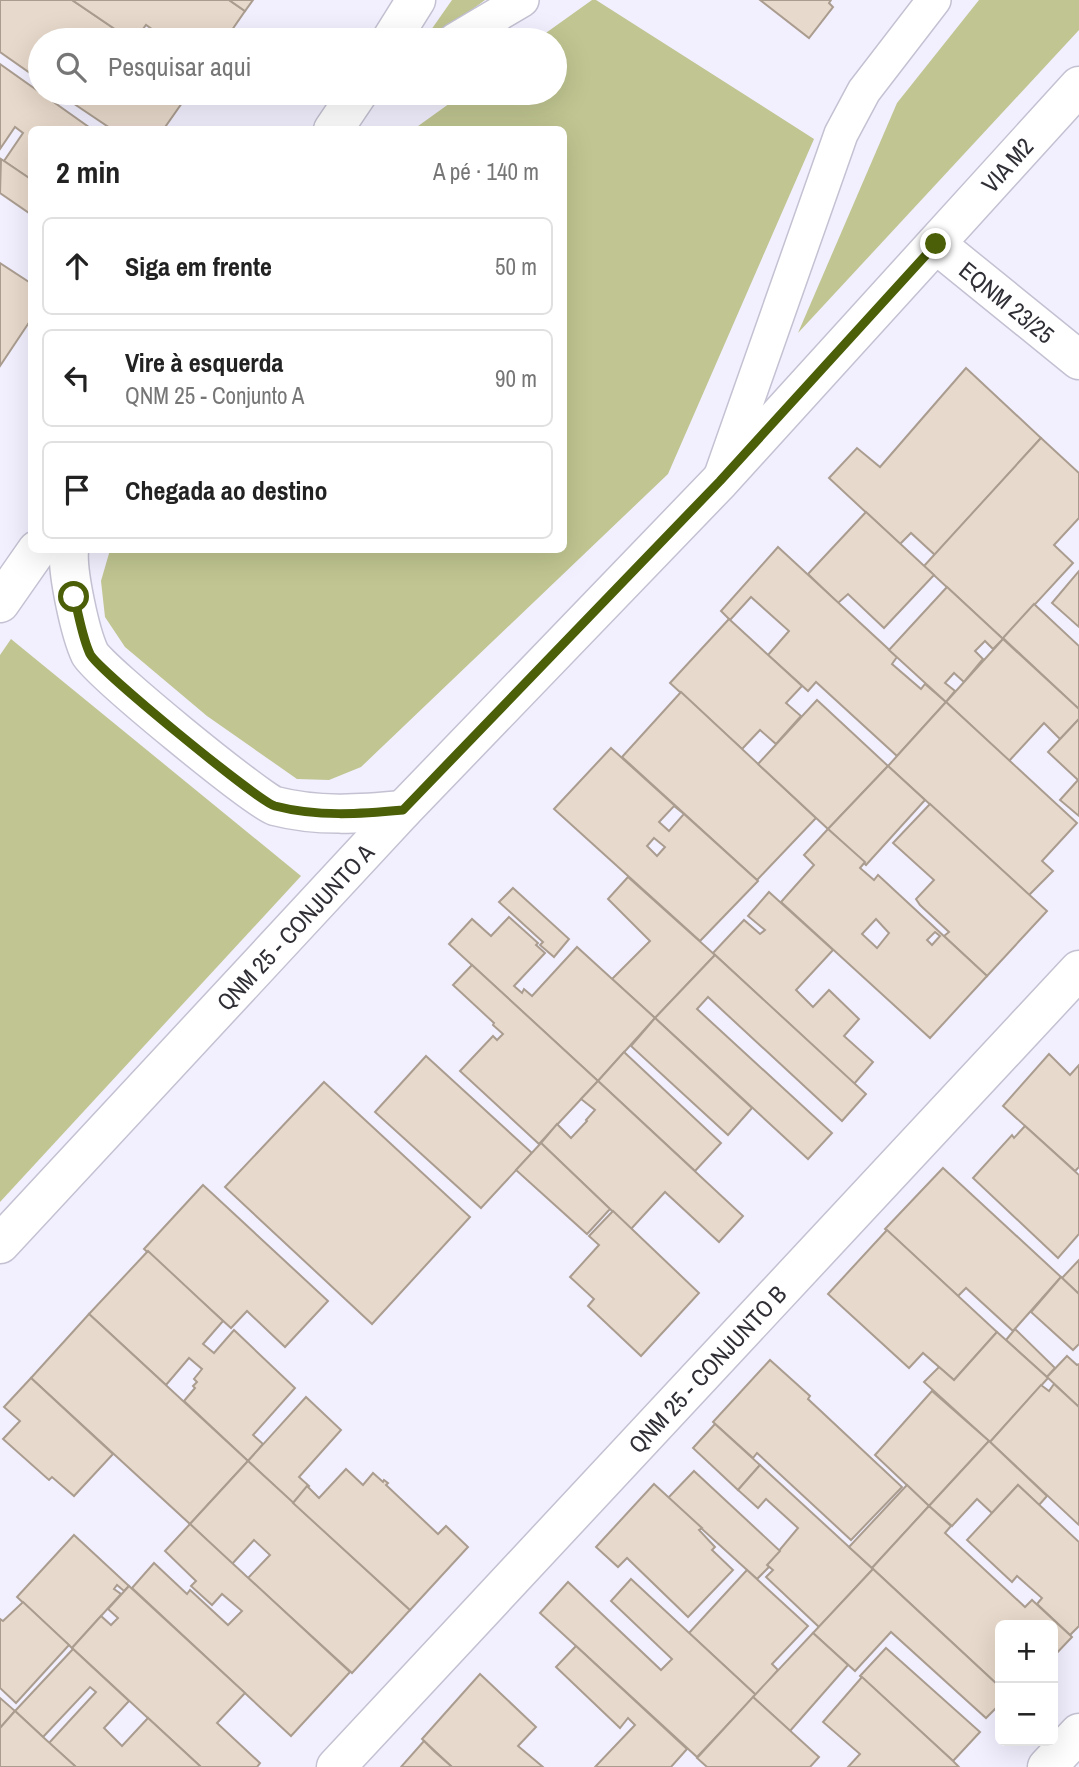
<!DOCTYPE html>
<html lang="pt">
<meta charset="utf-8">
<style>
body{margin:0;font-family:"Archivo Narrow",sans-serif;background:#f2f2f2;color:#222}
.controls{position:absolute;right:21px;bottom:21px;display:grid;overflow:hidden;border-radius:10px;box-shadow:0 7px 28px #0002}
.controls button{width:63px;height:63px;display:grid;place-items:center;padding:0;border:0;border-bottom:2px solid #e0e0e0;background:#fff;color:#222;font:35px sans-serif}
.stop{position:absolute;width:21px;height:21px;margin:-16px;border:5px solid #4a5f07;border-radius:50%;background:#fff}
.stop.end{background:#4a5f07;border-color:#fff;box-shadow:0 2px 7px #0008}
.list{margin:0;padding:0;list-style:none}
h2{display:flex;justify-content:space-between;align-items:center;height:91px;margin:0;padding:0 28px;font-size:30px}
h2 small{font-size:23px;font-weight:400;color:#767676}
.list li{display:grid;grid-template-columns:46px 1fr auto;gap:21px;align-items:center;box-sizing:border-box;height:98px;margin:0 14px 14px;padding:0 14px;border:2px solid #e0e0e0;border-radius:10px}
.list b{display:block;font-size:26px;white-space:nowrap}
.list p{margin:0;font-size:23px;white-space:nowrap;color:#767676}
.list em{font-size:23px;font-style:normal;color:#767676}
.icon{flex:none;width:38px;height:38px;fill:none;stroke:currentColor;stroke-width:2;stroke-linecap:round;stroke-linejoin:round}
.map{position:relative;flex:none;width:1079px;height:1767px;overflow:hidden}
.search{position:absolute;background:#fff;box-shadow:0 7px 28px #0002;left:28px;top:28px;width:539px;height:77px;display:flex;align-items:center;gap:18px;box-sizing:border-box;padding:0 24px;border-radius:38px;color:#767676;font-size:26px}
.panel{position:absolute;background:#fff;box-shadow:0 7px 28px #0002;left:28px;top:126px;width:539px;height:427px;border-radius:10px}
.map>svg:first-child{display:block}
.green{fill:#c0c591}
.building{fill:#e7d9cb;stroke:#aa9d90;stroke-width:2;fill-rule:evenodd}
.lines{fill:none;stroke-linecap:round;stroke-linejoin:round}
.lane-casing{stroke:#c4c1d2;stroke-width:36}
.street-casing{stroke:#c4c1d2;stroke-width:41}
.secondary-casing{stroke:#c4c1d2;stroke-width:41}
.lane{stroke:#fff;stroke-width:33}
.street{stroke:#fff;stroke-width:38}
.secondary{stroke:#fff;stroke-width:38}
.route{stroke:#4a5f07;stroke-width:9}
.labels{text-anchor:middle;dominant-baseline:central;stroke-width:7;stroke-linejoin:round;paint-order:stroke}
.street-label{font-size:24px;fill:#312f36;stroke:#fff}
</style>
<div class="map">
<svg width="1079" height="1767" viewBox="0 0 1079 1767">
<rect width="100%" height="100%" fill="#f2effe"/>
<g class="green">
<path d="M452 0H485L431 40H424Z"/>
<path d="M592 0H596L814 139 668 474 361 767 329 780 297 779 207 716 125 647 105 617 101 581 110 550H564V130L414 129 464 93H555V40H536Z"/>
<path d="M979 0H1079V30L798 333 897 103Z"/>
<path d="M11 639 301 876 0 1202V655Z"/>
</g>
<g class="building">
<path d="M0 0H72L131 40H40V80L0 52Z"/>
<path d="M72 0H229L245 11 225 40H150L156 32 146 25 135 40H131Z"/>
<path d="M229 0H253L245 11Z"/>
<path d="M760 0H831L829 3 833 7 809 38Z"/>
<path d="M0 64 93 130H32V180L4 161 23 133 15 127 0 149Z"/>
<path d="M58 93H189L163 130H113Z"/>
<path d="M1 159 32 180V215L0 193Z"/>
<path d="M0 263 32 284V318L0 366Z"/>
<path d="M966 368 1041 438 935 555 911 533 900 544 829 478 857 448 880 467Z"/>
<path d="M1041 438 1079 473V518L1054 545 1073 563 1003 639 924 566Z"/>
<path d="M866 512 934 575 884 628 848 594 838 603 808 574Z"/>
<path d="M778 547 897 657 892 664 921 689 925 684 946 702 897 756 816 682 808 691 768 655 789 631 751 597 730 620 721 611Z"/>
<path d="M1079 571V627L1052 603Z"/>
<path d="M947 587 1003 639 993 649 985 641 975 651 983 659 964 682 954 673 945 683 955 691 946 702 889 650Z"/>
<path d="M1034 604 1079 646V709L1003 638Z"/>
<path d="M729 619 802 686 786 703 801 716 776 744 760 730 742 749 670 683Z"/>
<path d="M1003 639 1079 709V719L1060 739 1044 723 1009 761 946 702Z"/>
<path d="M681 692 816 818 757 880 622 757Z"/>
<path d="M817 700 888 766 828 829 758 764Z"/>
<path d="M946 702 1077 823 1042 861 1053 871 1029 895 888 766Z"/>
<path d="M1079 719V816L1060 800 1078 780 1048 752Z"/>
<path d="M611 748 758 881 700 941 554 809ZM674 806 684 814 669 831 659 822ZM654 838 665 847 657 856 647 846Z"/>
<path d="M888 766 925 800 866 865 828 829Z"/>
<path d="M930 804 1047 911 987 976 944 936 949 932 920 905 916 899 934 880 893 843Z"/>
<path d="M828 829 865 862 860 868 874 880 878 875 987 976 930 1038 781 902 814 865 804 855ZM876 919 889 933 877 948 862 934ZM935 932 940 936 932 945 927 940Z"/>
<path d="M628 877 715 955 655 1018 612 979 650 941 608 899Z"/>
<path d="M513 888 569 939 554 957 540 945 543 942 499 902Z"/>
<path d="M769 892 833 950 796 990 813 1007 829 990 859 1019 844 1036 873 1062 854 1084 713 953 744 920 760 934 765 930 748 916Z"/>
<path d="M509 917 538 943 536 945 545 953 514 986 522 993 524 989 532 996 577 947 655 1018 598 1081 449 944 472 919 491 936Z"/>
<path d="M715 955 866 1094 842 1121 708 997 697 1009 832 1133 808 1159 655 1018Z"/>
<path d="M472 965 598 1081 539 1144 460 1071 493 1036 497 1040 503 1034 493 1025 494 1023 453 985Z"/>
<path d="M655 1018 752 1108 728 1135 631 1046Z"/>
<path d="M624 1052 721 1143 695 1171 598 1081Z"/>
<path d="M1049 1054 1070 1075 1079 1065V1167L1075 1171 1003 1106Z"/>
<path d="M426 1056 532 1153 481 1208 375 1112Z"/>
<path d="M598 1081 743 1216 719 1242 665 1192 631 1229 541 1143 557 1124 571 1138 587 1121 586 1120 595 1110 581 1099Z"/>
<path d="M324 1082 470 1217 372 1324 225 1187Z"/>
<path d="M1025 1126 1079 1175V1234L1058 1258 973 1178 1012 1135 1014 1138Z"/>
<path d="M541 1143 610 1209 587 1234 516 1170Z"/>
<path d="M943 1168 1061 1277 1013 1331 966 1288 958 1296 885 1229Z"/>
<path d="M203 1185 328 1301 285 1347 247 1311 231 1328 144 1249Z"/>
<path d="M613 1211 699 1293 641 1356 588 1306 594 1299 570 1277 599 1245 589 1236Z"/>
<path d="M887 1230 997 1332 954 1380 923 1353 909 1368 828 1294Z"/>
<path d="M148 1251 223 1321 203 1344 214 1353 234 1330 295 1388 253 1435 263 1444 248 1461 184 1401 195 1388 193 1386 197 1382 194 1379 202 1369 189 1358 166 1385 89 1314Z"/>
<path d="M1079 1260V1294L1062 1278Z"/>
<path d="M1061 1277 1079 1294V1344L1073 1350 1031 1312Z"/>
<path d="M89 1314 248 1461 190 1524 31 1378Z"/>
<path d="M1015 1329 1055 1368 1047 1377 1006 1340Z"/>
<path d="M997 1332 1048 1378 990 1442 924 1382 939 1367 954 1380Z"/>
<path d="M1067 1356 1077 1365 1079 1364V1407L1047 1377Z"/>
<path d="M770 1360 810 1396 808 1399 902 1487 851 1540 757 1453 753 1458 713 1422Z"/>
<path d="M31 1378 113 1454 74 1496 52 1477 49 1480 3 1439 20 1421 4 1407Z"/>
<path d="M1054 1384 1079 1407V1525L990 1442 1041 1385 1049 1391Z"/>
<path d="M932 1391 989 1441 929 1506 875 1455Z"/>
<path d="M306 1397 341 1430 299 1477 309 1486 293 1503 248 1461Z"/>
<path d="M715 1424 760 1465 738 1490 693 1448Z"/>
<path d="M989 1441 1047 1496 1039 1505 1018 1485 992 1513 977 1499 952 1526 929 1506Z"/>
<path d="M248 1461 410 1610 352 1673 248 1578 270 1555 254 1540 232 1564 190 1524Z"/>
<path d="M760 1465 873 1569 819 1627 766 1577 773 1570 767 1565 798 1528 766 1499 758 1508 738 1490Z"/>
<path d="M346 1469 363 1485 373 1473 383 1482 384 1480 388 1483 386 1485 438 1534 446 1526 468 1547 410 1610 293 1503 307 1486 319 1498Z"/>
<path d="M694 1471 780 1551 767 1565 769 1567 757 1579 668 1498Z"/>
<path d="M654 1484 702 1528 699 1530 715 1547 712 1550 733 1570 688 1617 627 1558 618 1567 596 1547Z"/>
<path d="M907 1485 929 1506 872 1568 849 1547Z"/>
<path d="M1018 1485 1079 1542V1626L1070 1635 1037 1604 1042 1598 1017 1576 1012 1582 967 1540Z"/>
<path d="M929 1506 951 1526 945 1533 1025 1607 1032 1600 1072 1637 1053 1657V1625H1000V1687L872 1568Z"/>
<path d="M190 1524 350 1672 291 1736 132 1588 154 1563 187 1594 190 1590 228 1625 242 1611 222 1594 212 1605 191 1586 196 1581 165 1551Z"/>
<path d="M74 1535 129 1586 124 1591 117 1585 114 1589 121 1594 72 1648 17 1597Z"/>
<path d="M873 1569 1000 1687V1704L986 1718 891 1632 855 1671 813 1633Z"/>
<path d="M747 1570 808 1626 772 1664 778 1670 756 1695 689 1633Z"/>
<path d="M631 1579 756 1695 697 1757 540 1613 568 1582 661 1670 672 1659 611 1601Z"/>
<path d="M129 1586 245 1693 217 1723 260 1763 257 1767H201L72 1648 101 1616 111 1625 118 1618 108 1609Z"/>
<path d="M23 1602 69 1645 16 1703 0 1688V1619L3 1621Z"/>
<path d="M813 1633 848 1665 790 1731 753 1697Z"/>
<path d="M576 1646 687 1749 671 1767H595L635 1725 628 1718 620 1728 556 1667Z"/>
<path d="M886 1648 980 1732 953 1761 860 1676Z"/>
<path d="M73 1649 129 1701 104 1728 122 1746 148 1718 201 1767H76L49 1743 96 1692 90 1687 43 1737 15 1711Z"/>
<path d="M480 1674 536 1727 518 1746 543 1767H452L422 1739Z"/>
<path d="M862 1677 953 1761 959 1767H848L860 1754 823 1722Z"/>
<path d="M753 1697 819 1757 810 1767H707L697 1758Z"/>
<path d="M0 1698 15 1711 0 1728Z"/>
<path d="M15 1711 43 1737 76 1767H0V1728Z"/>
<path d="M424 1741 434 1751 452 1767H401Z"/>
</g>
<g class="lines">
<g class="lane-casing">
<g id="lane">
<path d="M455 40 522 0"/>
<path d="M720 478 841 134 864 91 934 0"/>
</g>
</g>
<g class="street-casing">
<g id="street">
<path d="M936 244 1079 360"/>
<path d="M336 1767 1079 970"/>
<path d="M1047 1767 1079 1733"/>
</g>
</g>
<g class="secondary-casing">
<g id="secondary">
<path d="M391 40 416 0"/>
<path d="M333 130 358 93"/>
<path d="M69 550C67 572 80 633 90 654 98 670 258 801 275 806 317 817 361 814 403 810"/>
<path d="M0 603 37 550"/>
<path d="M0 1244 403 810 720 481 1079 86"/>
</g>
</g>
<use href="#lane" class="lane"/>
<use href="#street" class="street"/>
<use href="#secondary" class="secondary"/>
</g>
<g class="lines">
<path class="route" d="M74 597C79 615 82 637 90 654 98 670 258 801 275 806 317 817 361 814 403 810L720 481 936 244"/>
</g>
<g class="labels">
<g class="street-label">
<text transform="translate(1007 165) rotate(-48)">VIA M2</text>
<text transform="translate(1007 302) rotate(39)">EQNM 23/25</text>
<text transform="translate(295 927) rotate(-47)">QNM 25 - CONJUNTO A</text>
<text transform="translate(707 1369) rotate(-47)">QNM 25 - CONJUNTO B</text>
</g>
</g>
</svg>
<div class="controls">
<button>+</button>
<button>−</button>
</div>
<div class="stop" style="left:74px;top:597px"></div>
<div class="stop end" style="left:936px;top:244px"></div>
<div class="search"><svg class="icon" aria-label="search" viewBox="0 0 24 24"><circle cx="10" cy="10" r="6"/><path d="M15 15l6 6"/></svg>Pesquisar aqui</div>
<section class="panel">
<h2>2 min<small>A pé · 140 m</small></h2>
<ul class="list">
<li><svg class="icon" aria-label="ahead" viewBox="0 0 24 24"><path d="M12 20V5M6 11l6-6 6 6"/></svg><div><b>Siga em frente</b></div><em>50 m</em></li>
<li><svg class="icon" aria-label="left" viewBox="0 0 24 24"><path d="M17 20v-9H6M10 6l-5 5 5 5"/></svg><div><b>Vire à esquerda</b><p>QNM 25 - Conjunto A</p></div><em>90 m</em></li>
<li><svg class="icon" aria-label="arrive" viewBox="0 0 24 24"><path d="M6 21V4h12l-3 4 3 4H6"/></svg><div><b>Chegada ao destino</b></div></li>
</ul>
</section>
</div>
